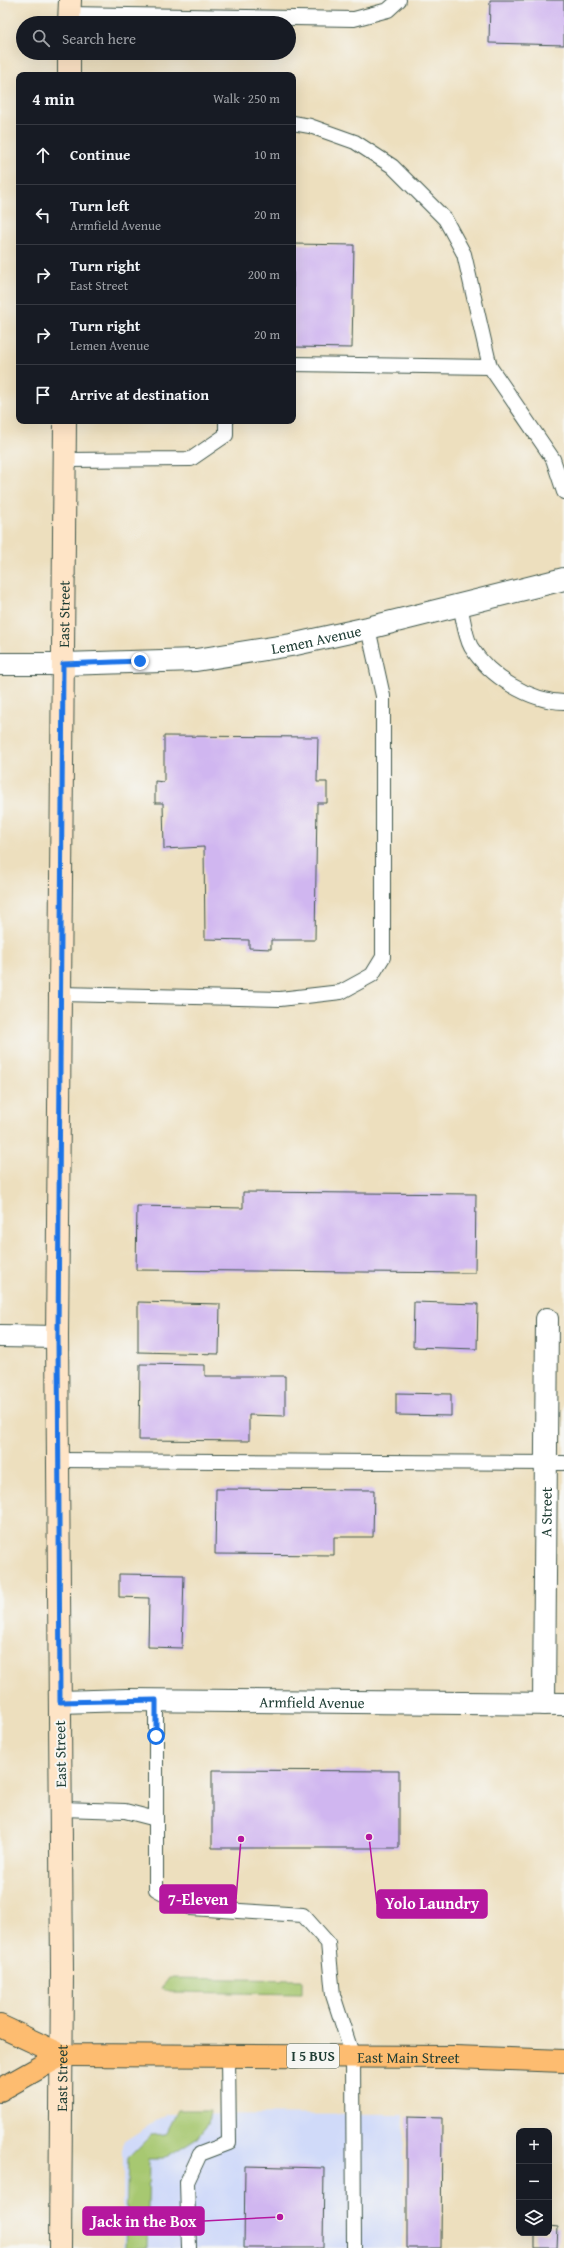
<!DOCTYPE html>
<meta charset="utf-8">
<style>
body{margin:0;font-family:"Gentium Book Plus",serif;background:#242831;color:#f1f3f6}
.controls{position:absolute;right:12px;bottom:12px;display:grid;overflow:hidden;border-radius:8px;box-shadow:0 4px 16px #0002}
.controls button{width:36px;height:36px;display:grid;place-items:center;padding:0;border:0;border-bottom:1px solid #363941;background:#171b24;color:#f1f3f6;font:20px sans-serif}
.stop{position:absolute;width:12px;height:12px;margin:-9px;border:3px solid #1a73e8;border-radius:50%;background:#fff}
.stop.end{background:#1a73e8;border-color:#fff;box-shadow:0 1px 4px #0008}
.list{margin:0;padding:0;list-style:none}
h2{display:flex;justify-content:space-between;align-items:center;height:52px;margin:0;padding:0 16px;font-size:17px}
h2 small{font-size:13px;font-weight:400;color:#9ea1a6}
.list li{display:grid;grid-template-columns:26px 1fr auto;gap:12px;align-items:center;box-sizing:border-box;height:60px;padding:0 16px;border-top:1px solid #363941}
.list b{display:block;font-size:15px;white-space:nowrap}
.list p{margin:0;font-size:13px;white-space:nowrap;color:#9ea1a6}
.list em{font-size:13px;font-style:normal;color:#9ea1a6}
.icon{flex:none;width:22px;height:22px;fill:none;stroke:currentColor;stroke-width:2;stroke-linecap:round;stroke-linejoin:round}
.map{position:relative;flex:none;width:564px;height:2248px;overflow:hidden}
.search{position:absolute;background:#171b24;box-shadow:0 4px 16px #0002;left:16px;top:16px;width:280px;height:44px;display:flex;align-items:center;gap:10px;box-sizing:border-box;padding:0 14px;border-radius:22px;color:#9ea1a6;font-size:15px}
.panel{position:absolute;background:#171b24;box-shadow:0 4px 16px #0002;left:16px;top:72px;width:280px;height:352px;border-radius:8px}
.map>svg:first-child{display:block}
.built{fill:#d0daf9}
.green{fill:#a7c871;stroke:#638252}
.building{fill:#d0b6f0}
.lines{fill:none;stroke-linecap:round;stroke-linejoin:round}
.service-casing{stroke:#3e5549;stroke-width:16}
.minor-casing{stroke:#3e5549;stroke-width:24}
.tertiary-casing{stroke:#3e5549;stroke-width:24}
.secondary-casing{stroke:#3e5549;stroke-width:24}
.primary-casing{stroke:#3e5549;stroke-width:24}
.service{stroke:#fff;stroke-width:14}
.minor{stroke:#fff;stroke-width:22}
.tertiary{stroke:#fff;stroke-width:22}
.secondary{stroke:#fee4c6;stroke-width:22}
.primary{stroke:#fdbc70;stroke-width:22}
.route{stroke:#1a73e8;stroke-width:5}
.labels{text-anchor:middle;dominant-baseline:central;stroke-width:4;stroke-linejoin:round;paint-order:stroke}
.shield{fill:#f6f6f2;stroke:#60746d;stroke-width:1}
.shield-label{font-size:14px;font-weight:bold;fill:#1f3d34}
.street-label{font-size:15px;fill:#1f3d34;stroke:#f6f6f2}
.leader{fill:none;stroke:#b5179e;stroke-width:1.5}
.callout-dot{fill:#b5179e;stroke:#f6f6f2;stroke-width:1.5}
.callout{fill:#b5179e;stroke:#b5179e;stroke-width:1.5}
.callout-label{font-size:16px;text-anchor:middle;font-weight:bold;fill:#fff}
</style>
<div class="map">
<svg width="564" height="2248" viewBox="0 0 564 2248">
<rect width="100%" height="100%" fill="#f6f6f2"/>
<filter id="ink" filterUnits="userSpaceOnUse"><feTurbulence type="fractalNoise" baseFrequency=".025" numOctaves="2"/><feDisplacementMap in="SourceGraphic" scale="8" xChannelSelector="R" yChannelSelector="G"/><feConvolveMatrix kernelMatrix="1 2 1 2 8 2 1 2 1" color-interpolation-filters="sRGB"/></filter>
<filter id="wash" filterUnits="userSpaceOnUse"><feTurbulence type="fractalNoise" baseFrequency=".012" numOctaves="4" result="noise"/><feDisplacementMap in="SourceGraphic" scale="16" xChannelSelector="R" yChannelSelector="G"/><feGaussianBlur stdDeviation="0.9" result="paint"/><feColorMatrix in="noise" values="0 0 0 0 0 0 0 0 0 0 0 0 0 0 0 0 0 1.4 0 .05"/><feComposite in="paint" operator="in"/></filter>
<g filter="url(#wash)">
<rect width="100%" height="100%" fill="#eddfbe"/>
<path class="built" d="M167 2114 404 2115 403 2248H123V2142Z"/>
<g class="green">
<path d="M169 1978 302 1980V1994L169 1992 161 1989Z"/>
<path d="M178 2110H210L208 2124 198 2137 163 2159H149L147 2248H125L128 2158 151 2135 166 2134Z"/>
</g>
<g id="blocks">
<g class="building">
<path d="M490 0H564V45L489 43Z"/>
<path d="M293 244 354 245 352 348 293 347Z"/>
<path d="M164 736 318 737 317 782H327V803H317L315 940H271V949L249 948V940L205 939 204 847 164 849 163 803H155V781L164 782Z"/>
<path d="M243 1192 476 1194 475 1273 136 1270 137 1206 243 1208Z"/>
<path d="M138 1302 220 1304 219 1354 138 1352Z"/>
<path d="M414 1302 478 1304 477 1349 413 1347Z"/>
<path d="M140 1364 205 1365V1376H285V1416L249 1415V1441L139 1440Z"/>
<path d="M396 1393 451 1394V1416L396 1415Z"/>
<path d="M216 1489 374 1490 373 1537H334V1555L215 1554Z"/>
<path d="M119 1574 184 1575 182 1648 148 1647 149 1598 119 1597Z"/>
<path d="M212 1770 399 1771V1848H212Z"/>
<path d="M407 2117 442 2118 441 2248H407Z"/>
<path d="M245 2166 324 2168 323 2248H244Z"/>
<path d="M549 2226 558 2227 557 2248H535V2233H549Z"/>
</g>
</g>
</g>
<g filter="url(#ink)">
<use href="#blocks" fill-opacity="0" stroke="#3e5549" stroke-width="1"/>
<g class="lines">
<g class="service-casing">
<g id="service">
<path d="M69 14 354 19 388 10 399 0"/>
<path d="M293 123 310 126 355 142 392 166 445 219 464 254 490 367 553 459 564 492"/>
<path d="M293 364 490 367"/>
<path d="M65 460 191 459 226 435V421"/>
<path d="M460 605C463 617 465 636 471 647 490 677 529 701 564 702"/>
<path d="M60 994 280 999 341 992 372 975 383 957V696L368 628"/>
<path d="M57 1460 564 1463"/>
<path d="M156 1700V1819"/>
<path d="M61 1809 125 1811 156 1819V1889L191 1908 303 1915 328 1943 333 1995 353 2057 354 2248"/>
<path d="M189 2248 187 2182 200 2154 229 2143 228 2056"/>
</g>
</g>
<g class="minor-casing">
<g id="minor">
<path id="s1" d="M0 664H63L196 660 291 645 368 628 564 579"/>
<path id="s2" d="M60 1702 127 1700 564 1704"/>
<path id="s3" d="M544 1704 547 1319"/>
</g>
</g>
<g class="tertiary-casing">
<path id="tertiary" d="M0 1336 57 1337"/>
</g>
<g class="secondary-casing">
<g id="secondary">
<path d="M69 23 70 0"/>
<path d="M69 75V53"/>
<path id="s4" d="M60 2248 62 1972 57 1337 65 421"/>
</g>
</g>
<g class="primary-casing">
<g id="primary">
<path id="s5" d="M0 2026 62 2055 455 2057 564 2061"/>
<path d="M0 2090 62 2055"/>
</g>
</g>
<use href="#service" class="service"/>
<use href="#minor" class="minor"/>
<use href="#tertiary" class="tertiary"/>
<use href="#secondary" class="secondary"/>
<use href="#primary" class="primary"/>
</g>
</g>
<g class="lines" filter="url(#ink)">
<path class="route" d="M140 661 63 664 58 1337 60 1702 156 1700V1736"/>
</g>
<g class="labels">
<rect class="shield" x="287" y="2044" width="52" height="24" rx="3"/>
<g class="shield-label">
<text x="313" y="2056">I 5 BUS</text>
</g>
<g class="street-label">
<text stroke="none"><textPath href="#s4" startOffset="1634">East Street</textPath></text>
<text stroke="none"><textPath href="#s1" startOffset="318">Lemen Avenue</textPath></text>
<text stroke="none"><textPath href="#s3" startOffset="192">A Street</textPath></text>
<text stroke="none"><textPath href="#s2" startOffset="252">Armfield Avenue</textPath></text>
<text transform="translate(60 1754) rotate(-91)">East Street</text>
<text stroke="none"><textPath href="#s5" startOffset="415">East Main Street</textPath></text>
<text stroke="none"><textPath href="#s4" startOffset="170">East Street</textPath></text>
</g>
</g>
<path class="leader" d="M241 1839L236 1899M369 1837L377 1904M280 2217L204 2221"/>
<g class="callout-dot">
<circle cx="241" cy="1839" r="4"/>
<circle cx="369" cy="1837" r="4"/>
<circle cx="280" cy="2217" r="4"/>
</g>
<g class="callout">
<rect x="160" y="1885" width="76" height="28" rx="4"/>
<rect x="377" y="1890" width="110" height="28" rx="4"/>
<rect x="83" y="2207" width="121" height="28" rx="4"/>
</g>
<g class="callout-label">
<text x="198" y="1905">7-Eleven</text>
<text x="432" y="1909">Yolo Laundry</text>
<text x="144" y="2227">Jack in the Box</text>
</g>
</svg>
<div class="controls">
<button>+</button>
<button>−</button>
<button><svg class="icon" aria-label="layers" viewBox="0 0 24 24"><path d="M12 4l9 5-9 5-9-5zM3 14l9 5 9-5"/></svg></button>
</div>
<div class="stop" style="left:156px;top:1736px"></div>
<div class="stop end" style="left:140px;top:661px"></div>
<div class="search"><svg class="icon" aria-label="search" viewBox="0 0 24 24"><circle cx="10" cy="10" r="6"/><path d="M15 15l6 6"/></svg>Search here</div>
<section class="panel">
<h2>4 min<small>Walk · 250 m</small></h2>
<ul class="list">
<li><svg class="icon" aria-label="ahead" viewBox="0 0 24 24"><path d="M12 20V5M6 11l6-6 6 6"/></svg><div><b>Continue</b></div><em>10 m</em></li>
<li><svg class="icon" aria-label="left" viewBox="0 0 24 24"><path d="M17 20v-9H6M10 6l-5 5 5 5"/></svg><div><b>Turn left</b><p>Armfield Avenue</p></div><em>20 m</em></li>
<li><svg class="icon" aria-label="right" viewBox="0 0 24 24"><path d="M7 20v-9h11M14 6l5 5-5 5"/></svg><div><b>Turn right</b><p>East Street</p></div><em>200 m</em></li>
<li><svg class="icon" aria-label="right" viewBox="0 0 24 24"><path d="M7 20v-9h11M14 6l5 5-5 5"/></svg><div><b>Turn right</b><p>Lemen Avenue</p></div><em>20 m</em></li>
<li><svg class="icon" aria-label="arrive" viewBox="0 0 24 24"><path d="M6 21V4h12l-3 4 3 4H6"/></svg><div><b>Arrive at destination</b></div></li>
</ul>
</section>
</div>
